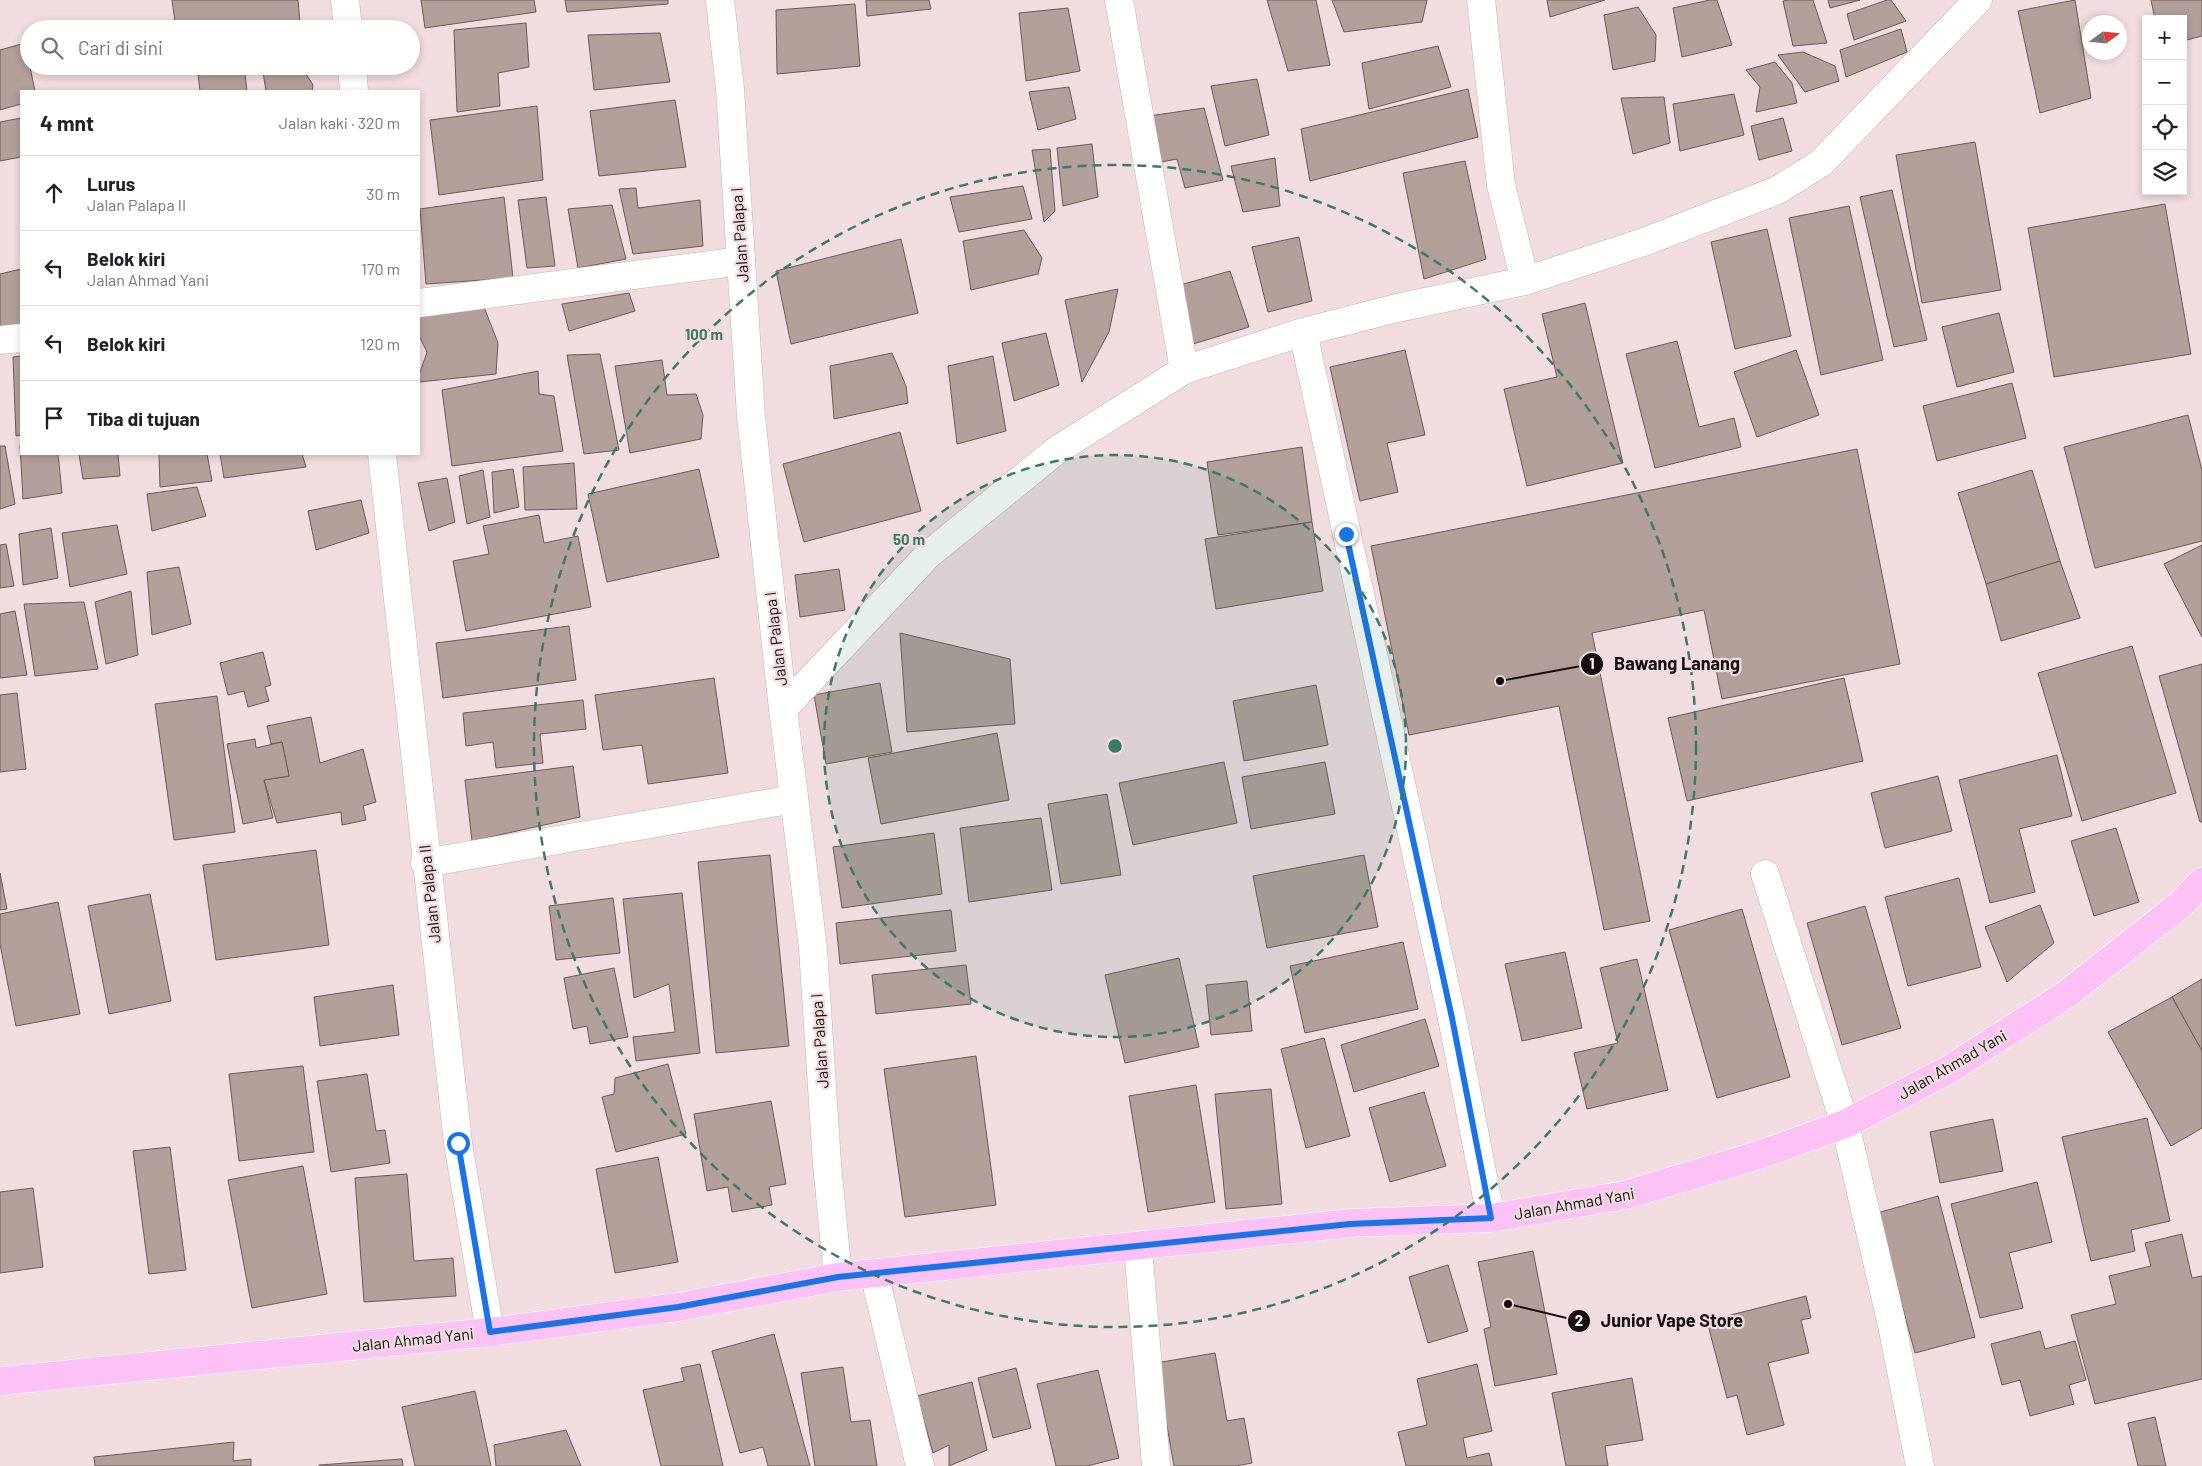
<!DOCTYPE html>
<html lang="id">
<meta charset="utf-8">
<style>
body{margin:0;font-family:Barlow,sans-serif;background:#f6f6f6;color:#202124}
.controls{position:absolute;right:15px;top:15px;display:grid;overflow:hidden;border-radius:0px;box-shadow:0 2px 8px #0003}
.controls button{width:45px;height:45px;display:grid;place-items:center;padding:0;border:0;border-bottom:1px solid #e0e0e0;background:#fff;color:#202124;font:25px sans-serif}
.compass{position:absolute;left:2082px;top:15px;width:45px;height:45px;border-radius:50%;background:#fff;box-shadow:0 2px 8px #0003;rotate:75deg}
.stop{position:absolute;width:15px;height:15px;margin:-11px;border:4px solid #1a73e8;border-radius:50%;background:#fff}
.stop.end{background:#1a73e8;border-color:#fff;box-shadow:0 1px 5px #0008}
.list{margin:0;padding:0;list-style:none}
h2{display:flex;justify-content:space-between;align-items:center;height:65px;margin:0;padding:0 20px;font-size:21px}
h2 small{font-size:16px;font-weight:400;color:#757577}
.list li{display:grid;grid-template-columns:32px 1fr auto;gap:15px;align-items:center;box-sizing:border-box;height:75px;padding:0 20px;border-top:1px solid #e0e0e0}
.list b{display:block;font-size:19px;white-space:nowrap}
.list p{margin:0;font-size:16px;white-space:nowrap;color:#757577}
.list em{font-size:16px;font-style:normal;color:#757577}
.icon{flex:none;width:28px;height:28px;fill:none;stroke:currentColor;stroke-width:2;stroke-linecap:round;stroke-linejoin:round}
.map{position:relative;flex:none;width:2202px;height:1466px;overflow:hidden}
.search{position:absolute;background:#fff;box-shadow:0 2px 8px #0003;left:20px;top:20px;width:400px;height:55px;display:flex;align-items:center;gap:12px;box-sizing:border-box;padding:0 18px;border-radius:28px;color:#757577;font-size:19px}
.panel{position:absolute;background:#fff;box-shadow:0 2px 8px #0003;left:20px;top:90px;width:400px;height:365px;border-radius:0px}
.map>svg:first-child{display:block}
.building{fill:#b29f99;stroke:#6b5a55}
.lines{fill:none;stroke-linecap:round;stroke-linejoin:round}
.minor-casing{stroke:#c5b1b5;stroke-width:29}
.major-casing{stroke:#fff;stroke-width:29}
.minor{stroke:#fff;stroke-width:28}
.major{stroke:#fdc2f5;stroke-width:28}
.route{stroke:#1a73e8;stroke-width:6}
.ring{fill:none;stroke:#3b7a69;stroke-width:2.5;stroke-dasharray:9 6}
.labels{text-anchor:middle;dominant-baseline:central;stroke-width:4.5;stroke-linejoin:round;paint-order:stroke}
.street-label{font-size:16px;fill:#160f10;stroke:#f1dce0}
.centre{fill:#3b7a69;stroke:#f1dce0;stroke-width:2.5}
.ring-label{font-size:15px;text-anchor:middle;font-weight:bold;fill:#3b7a69;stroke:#f1dce0;stroke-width:4.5;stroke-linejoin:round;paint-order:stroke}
.leader{fill:none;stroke:#160f10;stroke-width:2}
.callout-dot{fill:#160f10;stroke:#f1dce0;stroke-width:2}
.mark-label{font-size:15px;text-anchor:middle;font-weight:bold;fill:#fff}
.callout-label{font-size:18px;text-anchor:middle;font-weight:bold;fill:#160f10;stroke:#f1dce0;stroke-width:4.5;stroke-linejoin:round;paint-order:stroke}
</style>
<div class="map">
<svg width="2202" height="1466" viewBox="0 0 2202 1466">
<rect width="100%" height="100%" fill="#f1dce0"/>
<g class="building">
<path d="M172 0H298L300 24 279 29H176Z"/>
<path d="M421 0H534L536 12 425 28Z"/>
<path d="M565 0H668V4L567 12Z"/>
<path d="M866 0H929L931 9 867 16Z"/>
<path d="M1267 0H1316L1330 65 1288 71Z"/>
<path d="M1332 0H1427L1422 22 1344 32Z"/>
<path d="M1547 0H1605L1550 17Z"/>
<path d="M1710 0H1717L1732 45 1682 57 1673 8Z"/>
<path d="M1789 0H1813L1827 43 1793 46 1783 1Z"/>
<path d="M1828 0H1860L1830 8Z"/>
<path d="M1887 0H1891L1906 21 1854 40 1847 14Z"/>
<path d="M2075 0 2091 98 2040 113 2018 11Z"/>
<path d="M2151 0H2202V36L2183 41V19H2155Z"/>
<path d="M855 4 860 66 777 74 776 10Z"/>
<path d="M1638 7 1656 35 1655 61 1613 70 1604 15Z"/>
<path d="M1068 8 1080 71 1026 81 1019 13Z"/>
<path d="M526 23 529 67 498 73 500 106 457 112 454 30Z"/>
<path d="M1901 29 1907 52 1846 77 1840 50Z"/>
<path d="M660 33 670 82 594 90 588 35Z"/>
<path d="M25 43 35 91H21V104L0 110V50Z"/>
<path d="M1438 46 1451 87 1369 109 1362 63Z"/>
<path d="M1803 52 1835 66 1839 81 1805 92 1778 55Z"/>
<path d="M1775 62 1792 83 1797 103 1756 112 1760 87 1746 70Z"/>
<path d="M197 66H244L247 91H200Z"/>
<path d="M262 66H301L313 85 312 91H266Z"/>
<path d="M1257 79 1269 135 1225 146 1211 86Z"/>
<path d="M1069 87 1076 119 1038 130 1029 92Z"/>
<path d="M1468 89 1478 137 1310 181 1301 129Z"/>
<path d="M1734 94 1744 135 1680 151 1673 104Z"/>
<path d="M1664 97 1670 143 1633 154 1621 98Z"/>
<path d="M675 100 686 167 599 176 590 111Z"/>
<path d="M537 106 543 180 439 195 430 120Z"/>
<path d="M1204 108 1223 180 1185 188 1177 159 1156 163 1149 116Z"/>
<path d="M21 118V157L0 161V122Z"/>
<path d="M1783 118 1792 151 1759 160 1751 126Z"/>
<path d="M1975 142 2001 290 1922 303 1896 155Z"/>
<path d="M1092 144 1098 197 1063 206 1057 148Z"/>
<path d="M1050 149 1055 211 1044 222 1032 150Z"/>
<path d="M1275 158 1280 206 1243 212 1231 166Z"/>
<path d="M1465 161 1486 259 1424 279 1403 173Z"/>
<path d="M1023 186 1032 219 959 232 950 197Z"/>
<path d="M636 188 638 208 700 200 703 246 633 254 619 189Z"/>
<path d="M1892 190 1927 340 1894 347 1860 197Z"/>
<path d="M504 197 513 278 426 284 420 209Z"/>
<path d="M546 197 555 266 527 268 518 200Z"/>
<path d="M2165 204 2191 354 2054 377 2028 228Z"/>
<path d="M612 205 626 259 578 268 568 209Z"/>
<path d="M1849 206 1883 360 1821 375 1789 218Z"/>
<path d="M1767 229 1791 336 1735 349 1711 242Z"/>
<path d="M1024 230 1042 258 1038 274 971 290 963 241Z"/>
<path d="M1299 237 1312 301 1268 312 1252 247Z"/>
<path d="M901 239 918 313 791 344 776 271Z"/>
<path d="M21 269V329L0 333V274Z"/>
<path d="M1230 271 1249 327 1193 344 1180 285Z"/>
<path d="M1118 289 1109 332 1082 382 1065 300Z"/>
<path d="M629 293 635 311 569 331 562 304Z"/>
<path d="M1585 303 1623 463 1527 486 1504 389 1557 377 1542 314Z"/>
<path d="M484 307 498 343 496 374 419 382V375L427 352 419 336V314Z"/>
<path d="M1999 313 2014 372 1957 387 1942 327Z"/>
<path d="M1046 333 1059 385 1014 401 1002 343Z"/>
<path d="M1677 341 1699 427 1734 418 1741 447 1655 468 1626 354Z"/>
<path d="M1405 350 1425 435 1387 443 1398 492 1360 501 1330 367Z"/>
<path d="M1796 350 1819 415 1757 437 1734 372Z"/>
<path d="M892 353 906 386 908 403 834 419 830 366Z"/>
<path d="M600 354 619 450 584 454 567 355Z"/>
<path d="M21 356V435L16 436 13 357Z"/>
<path d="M993 356 1006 431 957 444 948 366Z"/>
<path d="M662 360 667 395 696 394 703 415 701 439 630 453 615 366Z"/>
<path d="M538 371 539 394 554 396 563 451 452 466 442 390Z"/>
<path d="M2012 383 2026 438 1937 461 1923 406Z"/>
<path d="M2188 415 2202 470V541L2095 568 2064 447Z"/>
<path d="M900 432 921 511 804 542 783 464Z"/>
<path d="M20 445H21V454H58L62 493 23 499Z"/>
<path d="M0 446H5L15 504 0 509Z"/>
<path d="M1302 447 1312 522 1218 535 1207 462Z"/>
<path d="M1857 449 1900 664 1722 699 1704 610 1592 633 1650 921 1604 930 1559 706 1409 735 1371 546Z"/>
<path d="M79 454H118L120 476 83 479Z"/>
<path d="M159 454H207L212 481 160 487Z"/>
<path d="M220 454H302L306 467 224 478Z"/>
<path d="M574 463 577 509 525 510 523 467Z"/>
<path d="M513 469 519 507 494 513 492 472Z"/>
<path d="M699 469 719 557 607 582 588 494Z"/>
<path d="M483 470 490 517 467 524 459 476Z"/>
<path d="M2032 470 2060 561 1986 584 1958 493Z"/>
<path d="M447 478 455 522 429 531 418 483Z"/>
<path d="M197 487 206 516 152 531 147 494Z"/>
<path d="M361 500 369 533 316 550 308 511Z"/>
<path d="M539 515 544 543 578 536 591 607 466 631 453 561 489 554 483 526Z"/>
<path d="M1312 522 1323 591 1216 609 1205 539Z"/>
<path d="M117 525 127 574 70 587 62 533Z"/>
<path d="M51 528 58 578 23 585 19 534Z"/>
<path d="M6 544 14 586 0 588V545Z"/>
<path d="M2202 545V637L2164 564Z"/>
<path d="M2060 561 2080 618 2001 641 1986 584Z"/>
<path d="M179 567 191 624 152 635 147 572Z"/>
<path d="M839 569 845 610 800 617 795 575Z"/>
<path d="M131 591 138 655 106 664 95 602Z"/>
<path d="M84 602 98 669 35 676 24 604Z"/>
<path d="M15 611 27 675 0 678V614Z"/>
<path d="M569 626 576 680 443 698 436 643Z"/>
<path d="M900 633 1010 659 1015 724 907 732Z"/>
<path d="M2132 646 2176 793 2082 821 2038 673Z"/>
<path d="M263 652 271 685 265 687 269 701 248 707 244 691 228 695 220 663Z"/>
<path d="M2202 664V822H2200L2159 676Z"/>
<path d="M714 678 728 773 648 784 642 745 603 750 595 695Z"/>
<path d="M1844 678 1863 761 1687 801 1668 718Z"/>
<path d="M880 683 892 752 826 764 814 695Z"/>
<path d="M1316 685 1328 745 1244 761 1233 701Z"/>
<path d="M17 693 26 769 0 772V695Z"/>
<path d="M217 696 235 832 174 840 155 704Z"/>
<path d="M583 700 586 729 540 734 543 763 496 768 493 742 466 746 463 713Z"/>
<path d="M311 717 320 763 363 749 376 802 363 806 366 820 342 825 341 812 277 823 264 780 289 776 282 742 271 744 267 726Z"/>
<path d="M997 733 1009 800 881 824 868 758Z"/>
<path d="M255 739 256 748 282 742 289 776 264 780 273 818 243 824 227 744Z"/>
<path d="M2057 755 2072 816 2019 829 2035 892 1990 903 1959 780Z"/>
<path d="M1224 762 1237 823 1133 845 1119 783Z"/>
<path d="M1325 762 1335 814 1251 829 1242 777Z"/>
<path d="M573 766 580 817 472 841 465 780Z"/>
<path d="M1938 776 1952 831 1885 848 1871 793Z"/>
<path d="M1107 794 1121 875 1061 884 1048 804Z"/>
<path d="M1041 818 1052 890 969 902 960 828Z"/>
<path d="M2116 828 2139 902 2094 916 2071 841Z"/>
<path d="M934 833 942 894 842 908 833 847Z"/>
<path d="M316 850 329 945 216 960 203 865Z"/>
<path d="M770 855 789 1046 716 1053 698 862Z"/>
<path d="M1364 855 1378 927 1267 948 1253 876Z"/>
<path d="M0 873 7 909 0 910Z"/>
<path d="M1959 878 1981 967 1908 986 1885 897Z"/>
<path d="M682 893 700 1053 636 1061 633 1037 675 1032 669 984 634 998 623 899Z"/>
<path d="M150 894 171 1001 109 1014 88 906Z"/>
<path d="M613 898 620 953 556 960 549 906Z"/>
<path d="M58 902 80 1014 16 1026 0 944V914Z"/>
<path d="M2040 905 2054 943 2007 982 1985 927Z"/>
<path d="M1865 906 1901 1028 1842 1045 1807 923Z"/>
<path d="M1742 909 1790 1077 1717 1098 1669 930Z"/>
<path d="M951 910 956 951 840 964 836 923Z"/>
<path d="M1403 942 1418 1009 1305 1033 1290 966Z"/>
<path d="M1565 952 1582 1028 1522 1041 1505 964Z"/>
<path d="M1179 958 1199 1047 1125 1063 1105 975Z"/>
<path d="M1637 959 1668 1090 1587 1109 1574 1053 1618 1043 1600 968Z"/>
<path d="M966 965 971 1004 876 1014 872 975Z"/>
<path d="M614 968 628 1037 590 1044 587 1026 573 1029 564 978Z"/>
<path d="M2202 979V1051L2172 997Z"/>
<path d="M1247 981 1252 1031 1211 1035 1206 985Z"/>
<path d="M393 985 399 1035 320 1046 314 997Z"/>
<path d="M2172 997 2202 1051V1128L2171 1146 2108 1032Z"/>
<path d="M1425 1019 1439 1066 1354 1092 1341 1045Z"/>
<path d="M1324 1038 1350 1136 1306 1148 1281 1049Z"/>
<path d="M976 1056 996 1205 905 1217 884 1069Z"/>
<path d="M668 1064 686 1134 616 1152 602 1097 614 1094 615 1078Z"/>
<path d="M303 1066 314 1152 239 1161 229 1074Z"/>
<path d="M367 1074 376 1131 385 1130 390 1163 331 1172 317 1081Z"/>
<path d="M1196 1085 1215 1202 1148 1212 1129 1096Z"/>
<path d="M1271 1089 1282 1204 1226 1209 1215 1094Z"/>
<path d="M1424 1092 1446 1166 1390 1182 1369 1108Z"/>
<path d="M771 1101 786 1184 769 1187 772 1205 732 1212 728 1187 707 1191 694 1114Z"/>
<path d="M2147 1118 2170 1221 2131 1230 2135 1251 2091 1261 2062 1137Z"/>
<path d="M1993 1119 2003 1171 1940 1183 1930 1132Z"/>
<path d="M170 1147 186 1270 149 1274 133 1151Z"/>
<path d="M658 1157 678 1262 615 1273 596 1169Z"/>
<path d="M303 1166 327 1294 252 1308 228 1180Z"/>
<path d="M407 1174 414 1261 453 1258 456 1296 364 1302 355 1178Z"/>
<path d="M2037 1182 2052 1242 2009 1253 2023 1308 1980 1318 1951 1204Z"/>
<path d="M33 1188 43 1267 0 1273V1192Z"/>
<path d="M1938 1196 1975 1337 1915 1353 1877 1213Z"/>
<path d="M2182 1234 2192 1278 2202 1276V1379L2095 1404 2071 1315 2116 1304 2109 1276 2151 1266 2145 1243Z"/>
<path d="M1533 1251 1557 1374 1495 1386 1484 1329 1491 1327 1478 1262Z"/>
<path d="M1448 1265 1468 1331 1428 1343 1409 1277Z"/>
<path d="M1806 1296 1811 1318 1801 1320 1809 1353 1768 1363 1784 1425 1747 1435 1737 1395 1727 1398 1707 1321Z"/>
<path d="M2040 1331 2045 1349 2075 1341 2086 1380 2069 1385 2074 1404 2030 1416 2020 1380 2002 1385 1991 1344Z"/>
<path d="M774 1334 810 1466H768L763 1447 740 1453 712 1351Z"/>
<path d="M1215 1353 1227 1421 1244 1418 1252 1463 1236 1466H1174L1156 1363Z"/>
<path d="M700 1364 723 1466H661L643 1390 684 1381 681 1368Z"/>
<path d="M1477 1364 1492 1431 1463 1438 1467 1458 1489 1453 1492 1466H1406L1398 1432 1427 1425 1417 1379Z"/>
<path d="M843 1367 851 1422 870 1420 877 1466H815L801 1373Z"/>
<path d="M1016 1368 1031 1428 993 1438 978 1378Z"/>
<path d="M1098 1370 1119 1458 1087 1466H1056L1037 1384Z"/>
<path d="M1632 1378 1643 1440 1605 1446 1608 1466H1566L1552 1393Z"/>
<path d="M972 1382 987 1450 949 1466V1445L933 1453 917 1396Z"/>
<path d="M475 1391 491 1466H415L402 1407Z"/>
<path d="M2155 1417 2166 1466H2138L2128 1423Z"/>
<path d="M566 1430 581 1466H496L494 1445Z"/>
<path d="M234 1442 233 1461 251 1459V1466H95L94 1457Z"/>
<path d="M402 1459 403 1466H319V1465Z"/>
</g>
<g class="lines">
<g class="minor-casing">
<g id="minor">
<path d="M345 0 348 29"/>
<path d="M720 0 730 89 751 416 783 709 813 948 827 1164 838 1277"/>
<path d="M1119 0 1184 370"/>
<path d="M352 66 354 91"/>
<path d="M1525 281 1641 243 1778 190 1821 163 1978 0"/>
<path d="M419 303 741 261"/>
<path d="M1303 332 1452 1018 1491 1218"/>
<path d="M0 340 21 338"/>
<path d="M382 454 458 1143 490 1332"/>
<path d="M783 709 928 555 1057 450 1184 370 1303 332 1397 308 1525 281 1501 185 1481 0"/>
<path d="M425 863 794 799"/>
<path d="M1765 874 1845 1124 1892 1325 1920 1466"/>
<path d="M1138 1247 1156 1466"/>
<path d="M874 1273 920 1466"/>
</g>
</g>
<g class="major-casing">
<path id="major" d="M0 1381 490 1332 678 1307 838 1277 1351 1223 1491 1218 1625 1195 1756 1156 1845 1124 1948 1070 2067 994 2181 904 2202 882"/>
</g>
<use href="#minor" class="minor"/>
<use href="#major" class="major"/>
</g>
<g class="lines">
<path class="route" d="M458 1143 490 1332 678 1307 838 1277 1350 1224 1491 1218 1452 1018 1346 534"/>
</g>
<circle cx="1115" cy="746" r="291" fill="#3b7a69" fill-opacity=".12"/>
<g class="ring">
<circle cx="1115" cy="746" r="291"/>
<circle cx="1115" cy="746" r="581"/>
</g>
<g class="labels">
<g class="street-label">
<text transform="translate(739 235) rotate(-94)">Jalan Palapa I</text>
<text transform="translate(775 639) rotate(-97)">Jalan Palapa I</text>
<text transform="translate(429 894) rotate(-96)">Jalan Palapa II</text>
<text transform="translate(819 1041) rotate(-94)">Jalan Palapa I</text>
<text transform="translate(1952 1064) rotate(-30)">Jalan Ahmad Yani</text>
<text transform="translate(1574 1203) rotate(-10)">Jalan Ahmad Yani</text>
<text transform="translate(413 1339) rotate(-6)">Jalan Ahmad Yani</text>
</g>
</g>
<circle cx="1115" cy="746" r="8" class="centre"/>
<g class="ring-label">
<text x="704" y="340">100 m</text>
<text x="909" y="545">50 m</text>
</g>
<path class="leader" d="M1500 681L1592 664M1508 1304L1579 1321"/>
<g class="callout-dot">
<circle cx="1500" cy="681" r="5"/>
<circle cx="1508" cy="1304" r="5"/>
<circle cx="1592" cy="664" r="12"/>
<circle cx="1579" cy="1321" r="12"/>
</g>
<g class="mark-label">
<text x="1592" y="669">1</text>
<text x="1579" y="1326">2</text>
</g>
<g class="callout-label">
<text x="1677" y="670">Bawang Lanang</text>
<text x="1672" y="1327">Junior Vape Store</text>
</g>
</svg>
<div class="controls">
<button>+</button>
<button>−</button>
<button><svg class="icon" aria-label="locate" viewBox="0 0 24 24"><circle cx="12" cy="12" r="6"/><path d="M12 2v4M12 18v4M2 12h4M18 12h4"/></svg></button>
<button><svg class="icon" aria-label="layers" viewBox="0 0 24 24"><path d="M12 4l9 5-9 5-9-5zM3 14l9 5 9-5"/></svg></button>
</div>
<svg class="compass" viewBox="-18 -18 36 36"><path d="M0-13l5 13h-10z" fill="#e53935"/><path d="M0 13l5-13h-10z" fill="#757577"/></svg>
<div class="stop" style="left:458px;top:1143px"></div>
<div class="stop end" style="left:1346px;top:534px"></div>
<div class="search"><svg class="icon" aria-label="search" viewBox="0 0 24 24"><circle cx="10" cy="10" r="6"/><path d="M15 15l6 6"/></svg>Cari di sini</div>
<section class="panel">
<h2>4 mnt<small>Jalan kaki · 320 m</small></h2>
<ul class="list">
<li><svg class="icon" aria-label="ahead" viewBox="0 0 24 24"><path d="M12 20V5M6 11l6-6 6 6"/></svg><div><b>Lurus</b><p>Jalan Palapa II</p></div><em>30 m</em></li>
<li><svg class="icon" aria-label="left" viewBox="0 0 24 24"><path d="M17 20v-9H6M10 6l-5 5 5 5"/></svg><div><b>Belok kiri</b><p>Jalan Ahmad Yani</p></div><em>170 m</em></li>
<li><svg class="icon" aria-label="left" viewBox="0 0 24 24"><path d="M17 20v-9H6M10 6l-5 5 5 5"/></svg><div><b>Belok kiri</b></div><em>120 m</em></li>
<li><svg class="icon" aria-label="arrive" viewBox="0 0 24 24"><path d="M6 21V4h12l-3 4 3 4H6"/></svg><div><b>Tiba di tujuan</b></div></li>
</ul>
</section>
</div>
